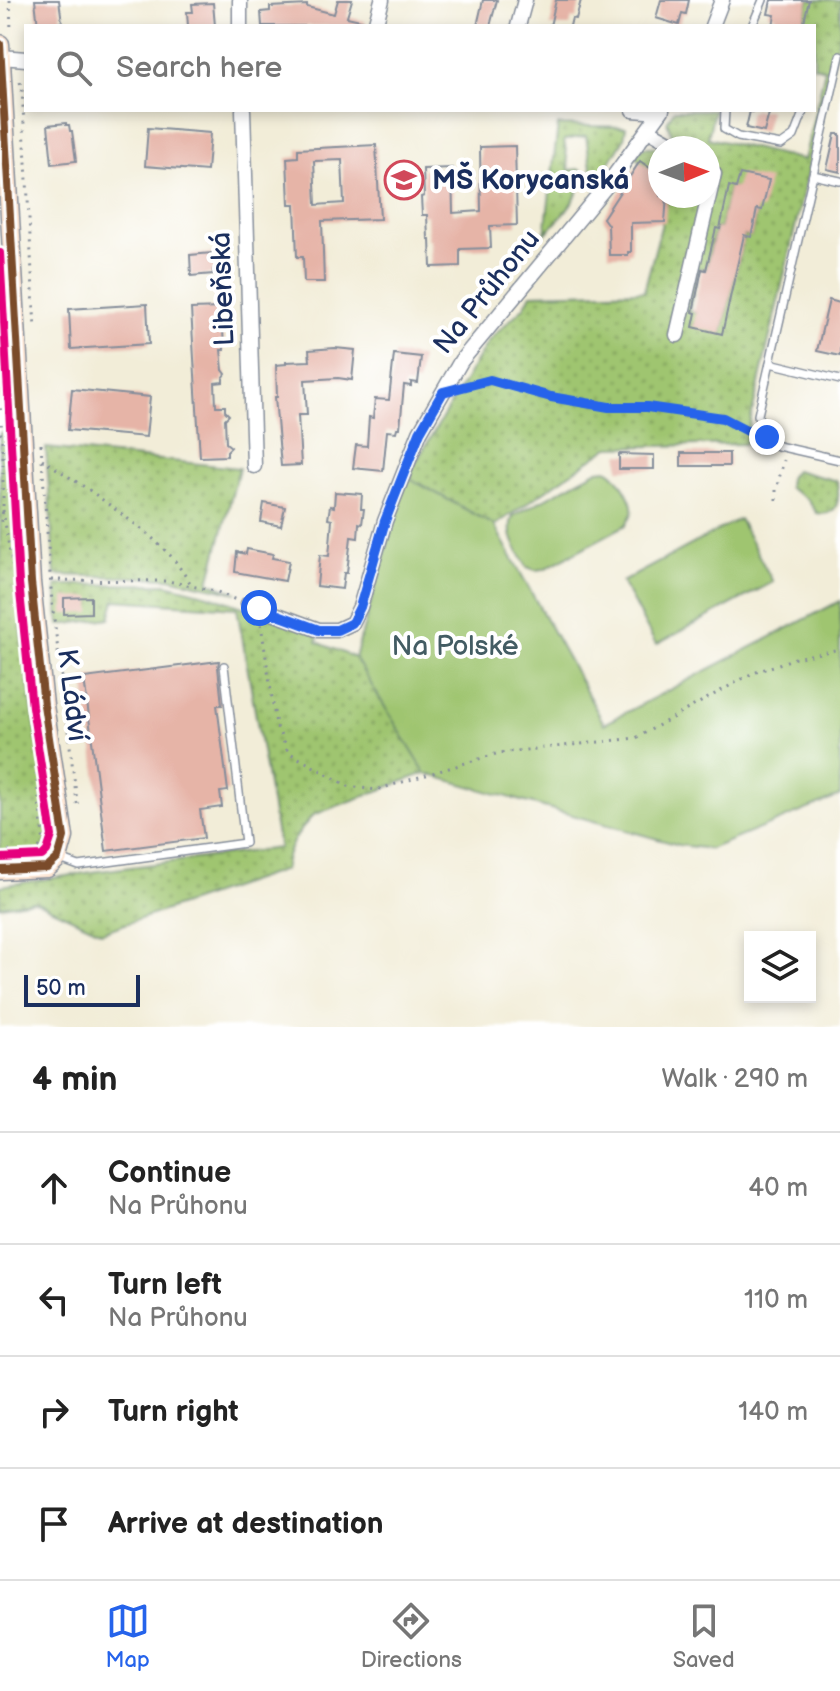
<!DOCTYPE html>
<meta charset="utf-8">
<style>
body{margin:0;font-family:"Balsamiq Sans",sans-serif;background:#f2f2f2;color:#222}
.controls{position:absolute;right:24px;bottom:24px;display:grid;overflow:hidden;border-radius:0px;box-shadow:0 4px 12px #0003}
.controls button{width:72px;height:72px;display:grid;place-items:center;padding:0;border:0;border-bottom:2px solid #e0e0e0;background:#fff;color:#222;font:40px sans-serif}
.compass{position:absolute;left:648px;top:136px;width:72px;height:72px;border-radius:50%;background:#fff;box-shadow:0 4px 12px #0003;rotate:89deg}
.scale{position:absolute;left:24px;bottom:20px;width:116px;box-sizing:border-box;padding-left:8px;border:4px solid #1b2f5e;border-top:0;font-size:22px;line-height:28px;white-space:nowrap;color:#1b2f5e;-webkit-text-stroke:6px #fff;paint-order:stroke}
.stop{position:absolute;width:24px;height:24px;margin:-18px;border:6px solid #2563eb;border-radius:50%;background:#fff}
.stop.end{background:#2563eb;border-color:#fff;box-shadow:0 2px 8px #0008}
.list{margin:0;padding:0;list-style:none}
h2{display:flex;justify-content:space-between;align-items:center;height:104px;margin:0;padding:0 32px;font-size:34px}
h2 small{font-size:26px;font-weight:400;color:#767676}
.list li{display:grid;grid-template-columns:52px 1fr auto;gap:24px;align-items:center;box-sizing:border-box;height:112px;padding:0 32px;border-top:2px solid #e0e0e0}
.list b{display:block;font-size:30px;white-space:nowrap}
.list p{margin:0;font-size:26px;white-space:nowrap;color:#767676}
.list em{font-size:26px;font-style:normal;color:#767676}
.icon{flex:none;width:44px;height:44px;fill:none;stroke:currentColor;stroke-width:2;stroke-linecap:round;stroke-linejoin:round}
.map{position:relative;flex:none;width:840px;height:1027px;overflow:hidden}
.search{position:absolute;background:#fff;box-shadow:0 4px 12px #0003;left:24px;right:24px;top:24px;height:88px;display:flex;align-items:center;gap:20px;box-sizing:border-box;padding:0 28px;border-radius:0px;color:#767676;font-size:30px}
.sheet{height:552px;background:#fff}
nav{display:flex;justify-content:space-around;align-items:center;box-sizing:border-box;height:112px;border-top:2px solid #e0e0e0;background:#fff;font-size:22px;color:#767676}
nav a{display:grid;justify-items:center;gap:4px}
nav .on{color:#2563eb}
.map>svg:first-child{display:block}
.grass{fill:url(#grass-dots);stroke:#5d7a66;stroke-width:2;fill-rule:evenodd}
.garden{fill:#9fc56f;stroke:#5d7a66;stroke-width:2}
.building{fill:#e6b4a7;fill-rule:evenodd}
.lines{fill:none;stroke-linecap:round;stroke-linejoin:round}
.lane-casing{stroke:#868e9b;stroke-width:10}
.street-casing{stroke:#868e9b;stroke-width:17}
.secondary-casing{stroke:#868e9b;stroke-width:21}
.path{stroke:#868e9b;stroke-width:3;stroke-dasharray:2 6;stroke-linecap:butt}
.lane{stroke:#fff;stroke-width:7}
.street{stroke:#fff;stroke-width:14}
.secondary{stroke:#fde4d1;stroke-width:18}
.bus-1-casing{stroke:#fff;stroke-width:14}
.bus-2-casing{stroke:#fff;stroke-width:14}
.bus-1{stroke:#7a4b2a;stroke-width:8}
.bus-2{stroke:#e5007d;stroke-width:8}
.route{stroke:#2563eb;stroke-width:10}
.labels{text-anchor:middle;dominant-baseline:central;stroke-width:8;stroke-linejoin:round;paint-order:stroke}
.poi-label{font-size:28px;font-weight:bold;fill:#1b2f5e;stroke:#fff;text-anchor:start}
.street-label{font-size:28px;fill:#1b2f5e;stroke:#fff}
.park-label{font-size:28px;fill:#435c63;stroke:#fff}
</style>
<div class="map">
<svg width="840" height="1027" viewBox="0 0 840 1027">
<defs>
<pattern id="grass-dots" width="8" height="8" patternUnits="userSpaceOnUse" patternTransform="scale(2)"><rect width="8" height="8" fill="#9fc56f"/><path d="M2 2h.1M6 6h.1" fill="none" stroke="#81a05e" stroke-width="1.8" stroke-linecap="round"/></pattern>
</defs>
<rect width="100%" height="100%" fill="#fff"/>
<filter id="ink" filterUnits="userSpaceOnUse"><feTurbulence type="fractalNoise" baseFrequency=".0125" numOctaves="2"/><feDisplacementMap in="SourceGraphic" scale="16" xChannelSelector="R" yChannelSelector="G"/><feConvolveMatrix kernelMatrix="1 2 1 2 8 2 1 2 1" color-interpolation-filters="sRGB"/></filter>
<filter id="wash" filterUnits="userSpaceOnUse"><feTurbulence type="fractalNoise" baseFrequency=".006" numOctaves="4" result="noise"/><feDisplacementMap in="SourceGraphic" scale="32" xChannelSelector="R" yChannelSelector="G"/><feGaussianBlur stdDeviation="1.8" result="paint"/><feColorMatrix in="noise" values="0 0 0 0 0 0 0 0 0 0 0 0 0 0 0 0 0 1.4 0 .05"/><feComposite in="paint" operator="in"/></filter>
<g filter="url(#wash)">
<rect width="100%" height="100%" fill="#f2edd8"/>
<g class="grass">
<path d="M809 0H840V33L745 444 609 447 494 526 604 724 783 632 713 697 455 762 313 815C297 834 288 845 284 870L102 932 39 903 33 901 0 906V886L92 872 279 848 237 608 115 600 110 618 59 625 56 585 166 584 209 595 319 634 317 642 355 658 407 477 489 340 524 307 531 294 644 291 662 223 659 180 635 156 643 147H664L672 134 667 122 674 110H714L708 138 804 160 825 69 814 66V26H803ZM660 148H708V196H660ZM729 187 736 188 756 214 751 236 744 235 722 333 696 313 689 311 699 268 706 270 715 228 720 229Z"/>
<path d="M558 125 626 127 624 139 597 183 591 167 586 136 564 140 569 170 581 169C587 191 560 219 545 234Z"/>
<path d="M5 432 14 444 23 649 52 831 41 853 42 858 34 861 0 862V433Z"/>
<path d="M46 448 239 468 209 582 237 593 169 578 55 575Z"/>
<path d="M795 470 837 481C840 498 839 518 817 513L807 499 790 489 788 487 789 478Z"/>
</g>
<g class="garden">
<path d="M607 469C617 474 635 501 632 513 631 516 627 523 626 525L544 569 535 570 527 567C518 550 505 535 513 516L598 470Z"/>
<path d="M407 477 494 525 604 724 840 601V796L710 849 679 845 426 774 355 658Z"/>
<path d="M739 519 773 582 656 645 622 582Z"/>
</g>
<g id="blocks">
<g class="building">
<path d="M35 0H59L62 22 58 23 59 26H38Z"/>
<path d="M338 0H352L347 17 365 21V26H262L261 12 270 11V7L307 5V7L334 14Z"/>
<path d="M483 0H497L490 26H477Z"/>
<path d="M556 0H581L576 19 572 18 570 26H550Z"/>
<path d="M661 0H689L686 14 682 13 679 25 656 18Z"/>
<path d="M771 0H809L803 26H773L775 15 768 14Z"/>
<path d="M213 3 215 26H188L187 12H193L192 4Z"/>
<path d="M753 110H770L764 132 746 128 750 111 752 112Z"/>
<path d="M66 123V125H69L70 131H72L76 161 52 164 48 125Z"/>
<path d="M148 128 210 133 207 171 145 166Z"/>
<path d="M835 134H840V172L827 169Z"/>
<path d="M376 145 380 219 322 221 324 282H304L303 257H297L295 204H289L287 158 298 157V149ZM342 160 344 203 316 205 314 161Z"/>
<path d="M515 146 517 225 490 226 491 248 460 249V266L431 267 430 239H428L427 215H422L421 197 424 196 423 169 452 168 453 213 481 211 480 147Z"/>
<path d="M640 161 660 175V196H667L665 222 631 223V252H628V255H609L608 225 603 218Z"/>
<path d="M740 174 769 180 762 210 757 209 751 237 744 235 722 334 693 327 696 313 693 312 702 269 706 270 716 228 720 229 729 186 736 188Z"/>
<path d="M212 253V259L218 264 213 270V274L191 276 190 255Z"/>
<path d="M829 300 840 303V356L817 351Z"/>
<path d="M147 304 149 344 71 349 69 309Z"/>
<path d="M222 308 224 350H221L223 370 226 374 223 378V382L215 383 216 406H225V411L229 415 225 419 226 443 231 447 227 451V456L200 457 191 309Z"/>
<path d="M335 348 355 350 352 380 338 378 305 380 307 415H298L301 465 281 466 275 397H277L276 365 286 364V362L310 361 309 350Z"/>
<path d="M394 354 421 357 418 383 411 382V386L404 385 400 428H397L396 432 387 431 383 471 353 468 356 445 367 446 369 417 373 418 375 399 389 400Z"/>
<path d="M72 389 150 397 146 437 68 430Z"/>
<rect x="681" y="453" width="48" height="13"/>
<path d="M619 454 654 455V469H619Z"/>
<path d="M335 492 362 494 361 509H364L362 524 359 523 358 538 351 537 347 573H344L342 589 317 586 320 555 329 556 332 520 328 519 330 506 334 507Z"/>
<path d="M264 503 285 507 281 526 261 522Z"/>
<path d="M247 549 273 554 272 558 289 561 285 581 235 572 237 552 246 554Z"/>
<path d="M91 597V613L64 614V598Z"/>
<path d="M219 661 218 667 222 705H217L228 791 220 792 222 807 200 810 204 838 106 851 84 678Z"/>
</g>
</g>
</g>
<g filter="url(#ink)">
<use href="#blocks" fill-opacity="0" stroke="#868e9b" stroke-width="2"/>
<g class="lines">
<g class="lane-casing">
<g id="lane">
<path d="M752 26 763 0"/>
<path d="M840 56 758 415 760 427 767 437 778 446 840 460"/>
<path d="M725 110 724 129 738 137 781 145 794 136 804 110"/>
<path d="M813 175 840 181"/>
<path d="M770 363 840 380"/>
<path d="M60 859 79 866 245 843 224 666"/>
</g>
</g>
<g class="street-casing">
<g id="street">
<path d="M240 0V26"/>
<path d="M375 26 382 0"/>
<path d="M518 26 525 0"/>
<path d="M712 26 722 0"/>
<path d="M1 57 26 59"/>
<path d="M243 110 254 466"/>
<path d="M633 110 660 112"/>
<path d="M648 130 680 148"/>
<path d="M677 335 714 174 708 167"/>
<path d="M0 417 21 416"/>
<path d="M248 604 319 630H337L352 623 360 607 385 521 420 432 461 361 611 180 662 110"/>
</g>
</g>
<g class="secondary-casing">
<path id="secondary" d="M0 44 31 582 44 705 64 837 58 858 47 868 0 870"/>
</g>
<g class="path">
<path d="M10 0 11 32"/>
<path d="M20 82 22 88 35 329"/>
<path d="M464 387 490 380 551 397 609 407H647L723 418 749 430"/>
<path d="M0 433 3 437V510L0 526"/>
<path d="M41 444 52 603 78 810"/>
<path d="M42 459 92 492 147 533 173 558 191 584"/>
<path d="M776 500V490L784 460"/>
<path d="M3 510 12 566"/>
<path d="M51 580 168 581 215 591 236 600"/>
<path d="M261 624 276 725 288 752 348 786 376 790 499 753 636 738 751 674 795 658 840 649"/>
<path d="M35 765 44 844"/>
<path d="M0 851H16"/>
<path d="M32 851H35L45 842"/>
</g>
<use href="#lane" class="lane"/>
<use href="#street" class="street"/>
<use href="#secondary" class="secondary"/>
<g class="bus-1-casing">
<path id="bus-1" d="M0 44 31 582 44 705 64 837 58 858 47 868 0 870"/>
</g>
<g class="bus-2-casing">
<path id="bus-2" d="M0 253 19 583 32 707 52 836 47 851 42 856 0 858"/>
</g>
<use href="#bus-1" class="bus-1"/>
<use href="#bus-2" class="bus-2"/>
</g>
</g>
<g class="lines" filter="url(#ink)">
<path class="route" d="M259 608 319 630H337L352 623 360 607 385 521 420 432 443 392 490 380 551 397 609 407H647L723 418 748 431 760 427 767 437"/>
</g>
<defs>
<g id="school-ring" transform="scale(2)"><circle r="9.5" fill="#fff" stroke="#d1495b" stroke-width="1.5"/><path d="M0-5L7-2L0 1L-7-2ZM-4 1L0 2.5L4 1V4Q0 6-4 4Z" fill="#d1495b"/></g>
</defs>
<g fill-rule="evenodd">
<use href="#school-ring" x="404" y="180"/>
</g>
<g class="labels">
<g class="poi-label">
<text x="432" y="180">MŠ Korycanská</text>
</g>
<g class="street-label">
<text transform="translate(223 289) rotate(-92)">Libeňská</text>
<text transform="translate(487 292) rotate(-51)">Na Průhonu</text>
<text transform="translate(72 695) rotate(83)">K Ládví</text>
</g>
<g class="park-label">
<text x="455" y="646">Na Polské</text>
</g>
</g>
</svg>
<div class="controls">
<button><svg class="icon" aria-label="layers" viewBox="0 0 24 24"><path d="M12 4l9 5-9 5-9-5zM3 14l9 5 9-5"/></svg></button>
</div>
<svg class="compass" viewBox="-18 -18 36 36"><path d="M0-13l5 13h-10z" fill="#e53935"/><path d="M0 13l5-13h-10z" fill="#767676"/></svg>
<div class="scale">50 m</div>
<div class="stop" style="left:259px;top:608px"></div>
<div class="stop end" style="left:767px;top:437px"></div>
<div class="search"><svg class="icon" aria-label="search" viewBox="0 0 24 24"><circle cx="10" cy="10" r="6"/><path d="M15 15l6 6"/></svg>Search here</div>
</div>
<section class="sheet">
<h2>4 min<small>Walk · 290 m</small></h2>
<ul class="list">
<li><svg class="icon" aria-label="ahead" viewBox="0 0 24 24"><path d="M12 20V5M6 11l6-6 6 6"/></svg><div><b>Continue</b><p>Na Průhonu</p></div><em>40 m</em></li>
<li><svg class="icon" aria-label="left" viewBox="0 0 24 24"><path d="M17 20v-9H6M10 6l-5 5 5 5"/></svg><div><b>Turn left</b><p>Na Průhonu</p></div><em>110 m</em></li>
<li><svg class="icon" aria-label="right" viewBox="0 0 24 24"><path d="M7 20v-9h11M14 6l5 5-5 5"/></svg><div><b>Turn right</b></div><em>140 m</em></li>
<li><svg class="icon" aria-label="arrive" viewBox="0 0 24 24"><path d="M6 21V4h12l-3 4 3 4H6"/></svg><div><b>Arrive at destination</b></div></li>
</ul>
</section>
<nav>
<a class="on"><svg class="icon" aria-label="map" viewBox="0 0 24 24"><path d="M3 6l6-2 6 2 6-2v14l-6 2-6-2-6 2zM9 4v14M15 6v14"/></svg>Map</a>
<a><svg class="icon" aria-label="directions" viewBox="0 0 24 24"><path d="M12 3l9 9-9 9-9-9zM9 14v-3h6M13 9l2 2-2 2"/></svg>Directions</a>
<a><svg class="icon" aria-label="saved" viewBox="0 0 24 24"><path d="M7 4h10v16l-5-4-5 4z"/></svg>Saved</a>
</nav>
